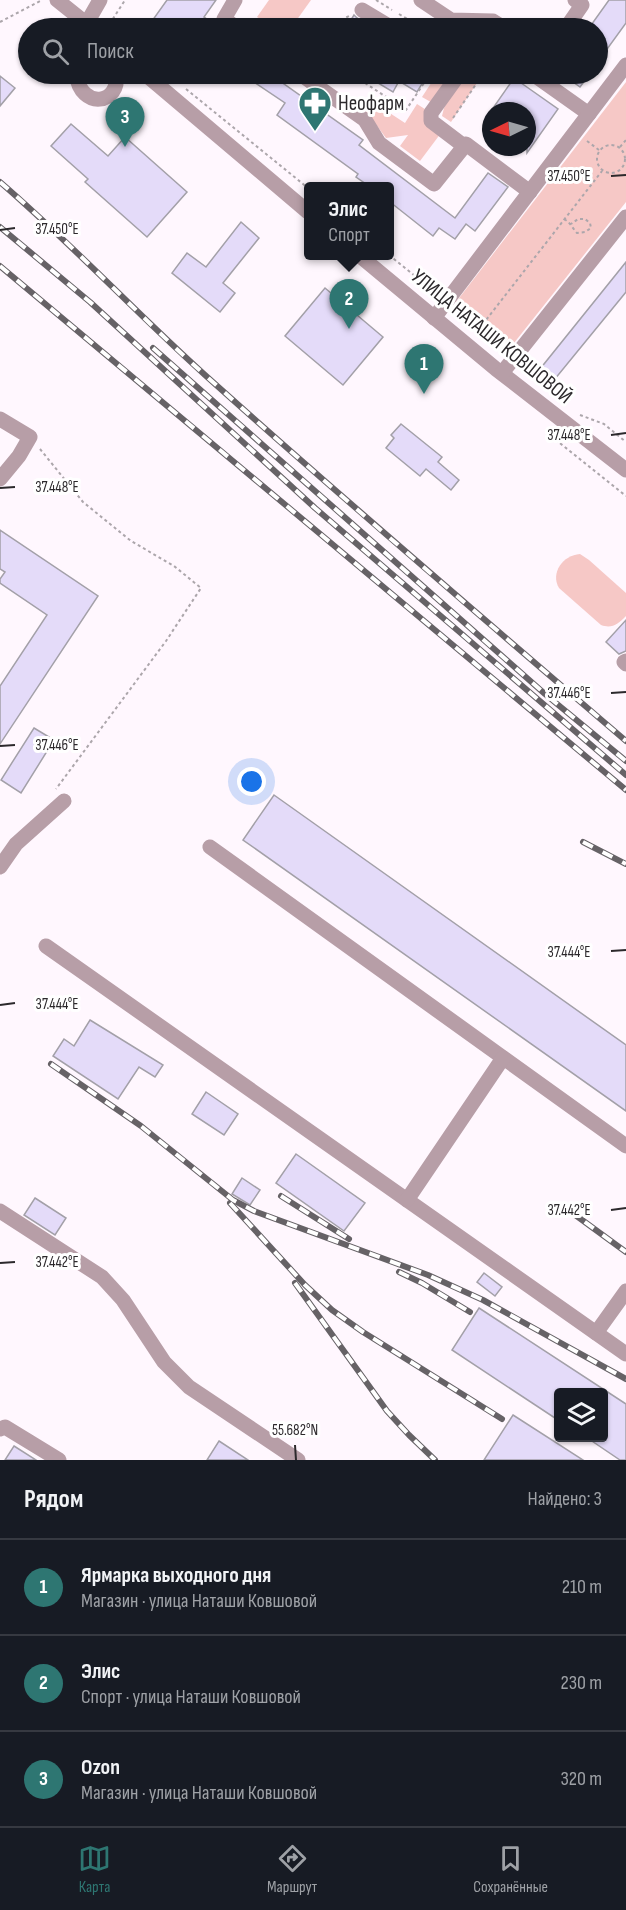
<!DOCTYPE html>
<html lang="ru">
<meta charset="utf-8">
<style>
:root{--surface:#171b24;--page:#242831;--text:#f1f3f6;--muted:#9ea1a6;--line:#363941;--accent:#2e7672}
body{margin:0;font-family:"Sofia Sans Condensed",sans-serif;background:var(--page);color:var(--text)}
.controls{position:absolute;right:18px;bottom:18px;display:grid;overflow:hidden;border-radius:6px;box-shadow:0 2px 4px #0004}
.controls button{width:54px;height:54px;display:grid;place-items:center;padding:0;border:0;border-bottom:2px solid var(--line);background:var(--surface);color:var(--text);font:30px sans-serif}
.compass{position:absolute;left:482px;top:102px;width:54px;height:54px;border-radius:50%;background:var(--surface);box-shadow:0 2px 4px #0004;rotate:265deg}
.you{position:absolute;left:252px;top:782px;width:21px;height:21px;margin:-15px;border:4px solid #fff;border-radius:50%;background:#1a73e8;box-shadow:0 0 0 9px #1a73e833}
.badge{display:grid;place-items:center;width:39px;height:39px;border-radius:50%;background:var(--accent);color:#fff;font-size:20px;font-weight:700}
.pin{position:absolute;translate:-50% -50px;filter:drop-shadow(0 2px 3px #0008)}
.pin::after{content:'';position:absolute;top:32px;width:21px;height:18px;background:inherit;clip-path:polygon(0 0,100% 0,50% 100%)}
.popup{position:absolute;left:304px;top:182px;width:90px;height:78px;box-sizing:border-box;display:grid;place-content:center;border-radius:6px;background:var(--surface);filter:drop-shadow(0 2px 4px #0005);font-size:20px;white-space:nowrap;color:var(--muted)}
.popup b{font-size:22px;color:var(--text)}
.popup::after{content:'';position:absolute;left:50%;top:100%;margin-left:-12px;border:12px solid transparent;border-top-color:var(--surface)}
.list{margin:0;padding:0;list-style:none}
h2{display:flex;justify-content:space-between;align-items:center;height:78px;margin:0;padding:0 24px;font-size:26px}
h2 small{font-size:20px;font-weight:400;color:var(--muted)}
.list li{display:grid;grid-template-columns:39px 1fr auto;gap:18px;align-items:center;box-sizing:border-box;height:96px;padding:0 24px;border-top:2px solid var(--line)}
.list b{display:block;font-size:22px;white-space:nowrap}
.list p{margin:0;font-size:20px;white-space:nowrap;color:var(--muted)}
.list em{font-size:20px;font-style:normal;color:var(--muted)}
.icon{flex:none;width:33px;height:33px;fill:none;stroke:currentColor;stroke-width:2;stroke-linecap:round;stroke-linejoin:round}
.map{position:relative;flex:none;width:626px;height:1460px;overflow:hidden}
.search{position:absolute;background:var(--surface);box-shadow:0 2px 4px #0004;left:18px;right:18px;top:18px;height:66px;display:flex;align-items:center;gap:15px;box-sizing:border-box;padding:0 21px;border-radius:33px;color:var(--muted);font-size:22px}
.sheet{height:366px;background:var(--surface)}
nav{display:flex;justify-content:space-around;align-items:center;box-sizing:border-box;height:84px;border-top:2px solid var(--line);background:var(--surface);font-size:16px;color:var(--muted)}
nav a{display:grid;justify-items:center;gap:3px}
nav .on{color:var(--accent)}
.map>svg:first-child{display:block}
.green{fill:#f6c8c6}
.building{fill:#e4dbf9;stroke:#a3a0a8;stroke-width:1.5}
.lines{fill:none;stroke-linecap:round;stroke-linejoin:round}
.path{stroke:#aca6ab;stroke-width:2;stroke-dasharray:3 3;stroke-linecap:butt}
.minor{stroke:#b79ea7;stroke-width:15}
.rail-casing{stroke:#666266;stroke-width:6}
.rail{stroke:#fff;stroke-width:4;stroke-dasharray:11;stroke-linecap:butt}
.ticks{fill:none;stroke:#2c292c;stroke-width:2}
.labels{text-anchor:middle;stroke-width:6;stroke-linejoin:round;paint-order:stroke}
.poi-label{font-size:21px;fill:#2c292c;stroke:#fff;text-anchor:start}
.street-label{font-size:21px;fill:#2c292c;stroke:#fff}
.ticks-label{font-size:15px;text-anchor:middle;fill:#2c292c;stroke:#fff;stroke-width:6;stroke-linejoin:round;paint-order:stroke}
</style>
<div class="map">
<svg width="626" height="1460" viewBox="0 0 626 1460">
<rect width="100%" height="100%" fill="#fff7fe"/>
<!-- green -->
<g class="green">
<polygon points="269,0 311,0 291,28 274,28 257,17"/>
<polygon points="437,74 456,74 436,105 422,97"/>
<polygon points="463,74 483,74 451,122 442,116 444,108"/>
<polygon points="626,82 626,202 510,348 456,302"/>
<path d="M351,97C361,105 369,110 382,108L405,123L417,104L431,113L441,133L420,161L400,146L408,135L386,138L369,115L350,101Z"/>
<path d="M580,554L589,560L626,593V616C618,624 612,629 601,625L559,588C550,573 563,555 580,554Z"/>
</g>
<!-- building -->
<g class="building">
<polygon points="167,0 216,0 204,17 220,28 162,28 152,21"/>
<polygon points="609,0 626,0 626,23 597,63 597,28 589,28"/>
<polygon points="354,15 357,18 374,28 346,28"/>
<polygon points="242,74 286,74 280,81 363,140 359,145 455,218 488,173 508,187 475,231 466,224 455,239 439,228 433,236 390,202 390,186 369,186 356,177 358,174 277,115 285,103"/>
<polygon points="363,74 428,74 417,92 399,81 393,92"/>
<polygon points="562,74 590,74 580,87"/>
<polygon points="0,76 15,88 0,106"/>
<polygon points="514,78 558,109 527,153 527,111 491,111"/>
<polygon points="71,124 108,156 125,137 187,192 147,237 85,182 88,179 51,146"/>
<polygon points="241,222 259,238 223,283 235,293 220,312 172,273 187,253 206,267"/>
<polygon points="626,262 626,292 550,385 536,374"/>
<polygon points="325,288 383,337 343,385 285,336"/>
<polygon points="401,424 442,457 438,462 459,480 451,490 426,469 420,476 386,448 394,438 391,435"/>
<polygon points="0,530 98,596 0,744 0,686 47,615 0,583 0,579 5,572 0,569"/>
<polygon points="626,620 626,651 619,654 606,642"/>
<polygon points="34,728 54,740 21,793 1,780"/>
<polygon points="274,795 626,1045 626,1111 243,840"/>
<polygon points="90,1020 163,1065 155,1077 139,1067 118,1099 53,1056 64,1039 74,1046"/>
<polygon points="206,1092 238,1114 224,1135 192,1114"/>
<polygon points="296,1154 365,1203 344,1231 276,1183"/>
<polygon points="242,1178 260,1190 250,1205 232,1194"/>
<polygon points="35,1198 66,1218 55,1235 24,1215"/>
<polygon points="484,1273 502,1287 495,1296 477,1282"/>
<polygon points="479,1308 626,1404 626,1460 620,1460 586,1437 603,1437 603,1392 558,1392 558,1420 452,1350"/>
<polygon points="513,1415 583,1460 484,1460"/>
<polygon points="219,1441 248,1460 207,1460"/>
<polygon points="14,1446 36,1460 5,1460"/>
</g>
<g class="lines">
<!-- path -->
<g class="path">
<polyline points="376,0 392,10"/>
<polyline points="399,14 422,28"/>
<polyline points="0,22 42,0"/>
<polyline points="113,28 109,25 125,0"/>
<polyline points="333,28 334,24 349,16"/>
<polyline points="351,74 356,77"/>
<polyline points="508,74 522,83"/>
<polyline points="365,83 406,110 430,74"/>
<polyline points="186,89 308,188"/>
<polyline points="373,109 382,108 393,102"/>
<polyline points="453,118 483,74"/>
<polyline points="587,141 599,150"/>
<circle cx="611" cy="159" r="14"/>
<polyline points="620,147 626,140"/>
<path d="M564,219C571,223 572,228 577,233L585,232L591,228L590,223L585,219H578L571,224"/>
<polyline points="389,255 436,293"/>
<polyline points="457,310 502,349"/>
<polyline points="479,329 602,171"/>
<polyline points="580,415 604,424 626,442"/>
<polyline points="546,432 626,496"/>
<polyline points="40,449 83,502 131,541 174,566 201,588 166,641 56,789"/>
</g>
<!-- minor -->
<g class="minor">
<polyline points="57,0 92,28"/>
<polyline points="235,0 224,19 237,28"/>
<polyline points="421,0 451,20 493,21 504,28"/>
<polyline points="362,10 392,28"/>
<polyline points="84,28 100,0"/>
<polyline points="566,28 582,5 575,0"/>
<path d="M76,74C81,111 121,104 116,74"/>
<polyline points="145,74 308,212"/>
<polyline points="300,74 365,120 379,143 434,184 466,144 530,192"/>
<polyline points="456,74 457,77 431,113 431,121 464,146"/>
<polyline points="535,74 534,75 589,114"/>
<polyline points="360,256 496,369 626,470"/>
<polyline points="434,318 626,65"/>
<polyline points="502,373 626,217"/>
<polyline points="0,419 30,437 19,456 0,479"/>
<polyline points="626,661 624,662 626,664"/>
<polyline points="210,847 626,1146"/>
<polyline points="0,867 16,844 64,801"/>
<polyline points="46,946 626,1354"/>
<polyline points="407,1200 503,1058"/>
<polyline points="0,1211 102,1277 123,1300 164,1362 189,1387 298,1460"/>
<polyline points="596,1333 626,1291"/>
<polyline points="0,1429 5,1427 59,1460"/>
</g>
<defs>
<g id="rail">
<path d="M0,182C71,243 135,312 205,375C343,499 485,620 626,741"/>
<polyline points="0,227 90,302 315,508 626,775"/>
<polyline points="0,266 626,790"/>
<polyline points="153,348 545,694 626,761"/>
<polyline points="583,842 626,864"/>
<polyline points="51,1064 141,1126 233,1200 254,1211 428,1275 483,1300 626,1379"/>
<polyline points="281,1196 349,1239"/>
<polyline points="230,1203 305,1285 332,1310 363,1332 502,1419"/>
<polyline points="567,1209 626,1252"/>
<polyline points="399,1272 422,1283 470,1312"/>
<polyline points="295,1283 387,1411 409,1435 435,1460"/>
</g>
</defs>
<!-- rail casing -->
<use href="#rail" class="rail-casing"/>
<!-- rail -->
<use href="#rail" class="rail"/>
</g>
<!-- ticks -->
<path class="ticks" d="M611,176L626,175M0,230L15,228M611,435L626,433M0,488L15,487M611,693L626,692M0,746L15,745M611,951L626,950M0,1005L15,1003M611,1210L626,1208M0,1263L15,1262M295,1445L296,1460"/>
<!-- icons -->
<defs>
<symbol id="pharmacy-pin" viewBox="-11 -11 22 30"><path d="M0 17L-7.5 6A9.5 9.5 0 1 1 7.5 6Z" fill="#2e7672" stroke="#fff"/><path d="M-2-6h4v4h4v4h-4v4h-4v-4h-4v-4h4Z" fill="#fff"/></symbol>
</defs>
<g fill-rule="evenodd">
<use href="#pharmacy-pin" x="296" y="84" width="38" height="52"/>
</g>
<g class="labels">
<!-- poi labels -->
<g class="poi-label">
<text x="338" y="110">Неофарм</text>
</g>
<!-- street labels -->
<g class="street-label">
<text transform="translate(492 336) rotate(39)" y="7">УЛИЦА НАТАШИ КОВШОВОЙ</text>
</g>
</g>
<g class="ticks-label">
<text x="569" y="181">37.450°E</text>
<text x="57" y="234">37.450°E</text>
<text x="569" y="440">37.448°E</text>
<text x="57" y="492">37.448°E</text>
<text x="569" y="698">37.446°E</text>
<text x="57" y="750">37.446°E</text>
<text x="569" y="957">37.444°E</text>
<text x="57" y="1009">37.444°E</text>
<text x="569" y="1215">37.442°E</text>
<text x="57" y="1267">37.442°E</text>
<text x="295" y="1435">55.682°N</text>
</g>
</svg>
<div class="controls">
<button><svg class="icon" aria-label="layers" viewBox="0 0 24 24"><path d="M12 4l9 5-9 5-9-5zM3 14l9 5 9-5"/></svg></button>
</div>
<svg class="compass" viewBox="-18 -18 36 36"><path d="M0-13l5 13h-10z" fill="#e53935"/><path d="M0 13l5-13h-10z" fill="#9ea1a6"/></svg>
<div class="you"></div>
<div class="pin badge" style="left:424px;top:394px">1</div>
<div class="pin badge" style="left:349px;top:329px">2</div>
<div class="popup"><b>Элис</b>Спорт</div>
<div class="pin badge" style="left:125px;top:147px">3</div>
<div class="search"><svg class="icon" aria-label="search" viewBox="0 0 24 24"><circle cx="10" cy="10" r="6"/><path d="M15 15l6 6"/></svg>Поиск</div>
</div>
<section class="sheet">
<h2>Рядом<small>Найдено: 3</small></h2>
<ul class="list">
<li><span class="badge">1</span><div><b>Ярмарка выходного дня</b><p>Магазин · улица Наташи Ковшовой</p></div><em>210 m</em></li>
<li><span class="badge">2</span><div><b>Элис</b><p>Спорт · улица Наташи Ковшовой</p></div><em>230 m</em></li>
<li><span class="badge">3</span><div><b>Ozon</b><p>Магазин · улица Наташи Ковшовой</p></div><em>320 m</em></li>
</ul>
</section>
<nav>
<a class="on"><svg class="icon" aria-label="map" viewBox="0 0 24 24"><path d="M3 6l6-2 6 2 6-2v14l-6 2-6-2-6 2zM9 4v14M15 6v14"/></svg>Карта</a>
<a><svg class="icon" aria-label="directions" viewBox="0 0 24 24"><path d="M12 3l9 9-9 9-9-9zM9 14v-3h6M13 9l2 2-2 2"/></svg>Маршрут</a>
<a><svg class="icon" aria-label="saved" viewBox="0 0 24 24"><path d="M7 4h10v16l-5-4-5 4z"/></svg>Сохранённые</a>
</nav>
